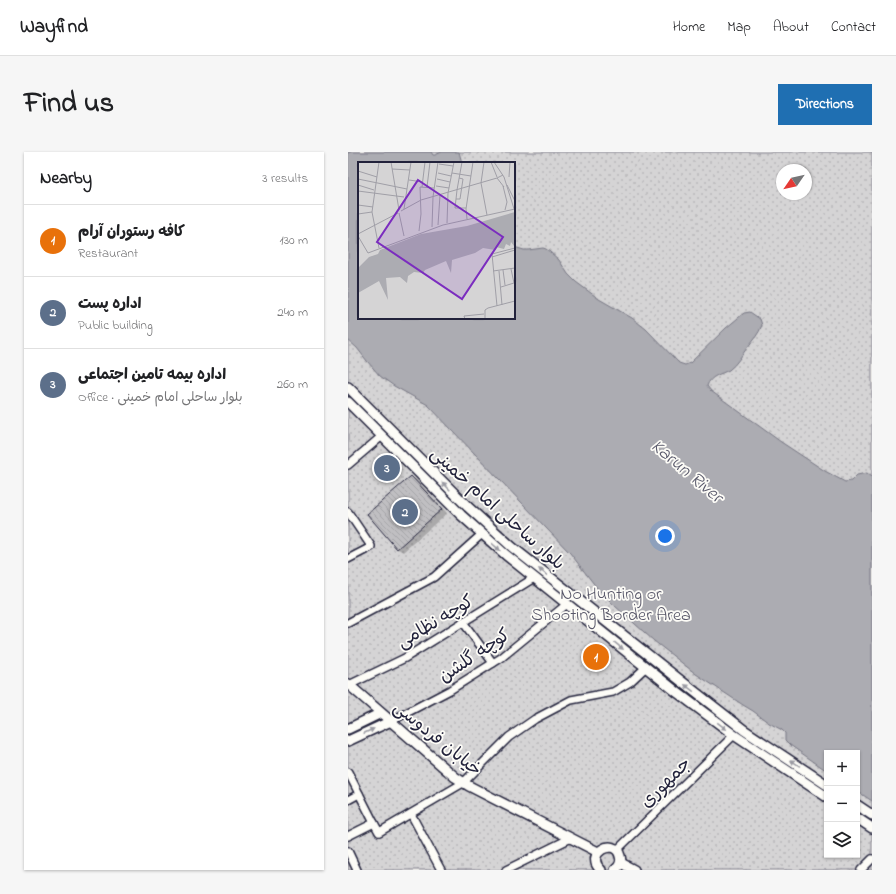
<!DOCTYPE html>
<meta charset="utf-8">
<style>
:root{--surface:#fff;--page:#f6f6f6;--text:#202124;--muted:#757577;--line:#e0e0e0;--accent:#1f6fb2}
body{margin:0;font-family:"Indie Flower","Playpen Sans Arabic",sans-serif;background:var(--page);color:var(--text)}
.controls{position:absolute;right:12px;bottom:12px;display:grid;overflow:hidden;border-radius:0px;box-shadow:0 1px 3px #0004}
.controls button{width:36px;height:36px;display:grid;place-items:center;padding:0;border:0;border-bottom:1px solid var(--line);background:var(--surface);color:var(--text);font:20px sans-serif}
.compass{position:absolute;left:428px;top:12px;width:36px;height:36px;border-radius:50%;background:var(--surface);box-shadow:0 1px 3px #0004;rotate:236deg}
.you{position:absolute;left:317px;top:384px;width:14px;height:14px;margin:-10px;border:3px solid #fff;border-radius:50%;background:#1a73e8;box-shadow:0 0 0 6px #1a73e833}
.badge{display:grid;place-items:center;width:26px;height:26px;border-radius:50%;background:var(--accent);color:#fff;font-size:13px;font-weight:700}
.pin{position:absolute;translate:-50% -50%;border:2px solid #fff;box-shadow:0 1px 4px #0006}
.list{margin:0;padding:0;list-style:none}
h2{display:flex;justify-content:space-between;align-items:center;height:52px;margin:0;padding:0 16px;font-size:17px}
h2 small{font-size:13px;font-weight:400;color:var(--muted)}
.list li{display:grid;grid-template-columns:26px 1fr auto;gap:12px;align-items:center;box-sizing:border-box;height:72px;padding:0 16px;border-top:1px solid var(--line)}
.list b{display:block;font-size:15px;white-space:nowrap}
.list p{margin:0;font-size:13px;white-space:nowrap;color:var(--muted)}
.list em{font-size:13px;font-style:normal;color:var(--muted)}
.icon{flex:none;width:22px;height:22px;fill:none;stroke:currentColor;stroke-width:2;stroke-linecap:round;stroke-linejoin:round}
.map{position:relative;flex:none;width:524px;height:718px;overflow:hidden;border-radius:0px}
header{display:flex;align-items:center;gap:24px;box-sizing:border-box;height:56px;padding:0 20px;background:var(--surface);border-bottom:1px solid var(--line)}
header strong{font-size:19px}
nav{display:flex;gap:22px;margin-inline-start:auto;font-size:14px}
.intro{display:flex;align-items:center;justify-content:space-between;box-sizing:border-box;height:96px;padding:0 24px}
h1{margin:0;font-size:28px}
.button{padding:10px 18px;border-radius:0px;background:var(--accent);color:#fff;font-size:14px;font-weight:700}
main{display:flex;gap:24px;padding:0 24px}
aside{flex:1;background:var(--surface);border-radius:0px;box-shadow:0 1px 3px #0004}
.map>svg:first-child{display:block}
.park{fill:url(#park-dots);stroke:#7c7b88;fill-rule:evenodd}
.water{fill:#acacb2;stroke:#757582}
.shadow{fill:#0003}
.building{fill:url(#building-back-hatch);stroke:#22223b}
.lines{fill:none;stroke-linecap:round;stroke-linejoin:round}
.minor-casing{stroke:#22223b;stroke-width:10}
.secondary-casing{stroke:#22223b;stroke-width:12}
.minor{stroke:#fdfcf7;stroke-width:7}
.secondary{stroke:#fdfcf7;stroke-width:9}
.oneway{fill:#9a9aa2}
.labels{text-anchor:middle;stroke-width:3.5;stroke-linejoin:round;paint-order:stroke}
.street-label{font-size:18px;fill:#22223b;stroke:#fdfcf7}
.park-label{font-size:18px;fill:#585769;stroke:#fdfcf7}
.water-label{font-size:19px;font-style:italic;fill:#59596b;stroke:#fdfcf7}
.inset-road{fill:none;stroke:#a09fa7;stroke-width:1}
.view{fill:#7b2cbf;fill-opacity:0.15;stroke:#7b2cbf;stroke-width:2}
.inset-edge{fill:none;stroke:#22223b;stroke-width:2}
</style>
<header>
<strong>Wayfind</strong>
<nav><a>Home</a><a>Map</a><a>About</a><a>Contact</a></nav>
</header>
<div class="intro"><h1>Find us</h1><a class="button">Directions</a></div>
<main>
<aside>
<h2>Nearby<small>3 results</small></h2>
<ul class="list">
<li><span class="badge" style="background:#e8710a">1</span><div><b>کافه رستوران آرام</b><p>Restaurant</p></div><em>130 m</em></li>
<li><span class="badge" style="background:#5c6f8a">2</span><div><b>اداره پست</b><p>Public building</p></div><em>240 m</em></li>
<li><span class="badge" style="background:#5c6f8a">3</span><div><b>اداره بیمه تامین اجتماعی</b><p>Office · بلوار ساحلی امام خمینی</p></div><em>260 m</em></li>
</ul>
</aside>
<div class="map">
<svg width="524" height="718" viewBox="0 0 524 718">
<defs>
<pattern id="park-dots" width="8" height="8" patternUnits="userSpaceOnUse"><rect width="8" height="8" fill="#d5d4d5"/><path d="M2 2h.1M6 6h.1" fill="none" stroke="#b7b6b8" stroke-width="1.8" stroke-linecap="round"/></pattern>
<pattern id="building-back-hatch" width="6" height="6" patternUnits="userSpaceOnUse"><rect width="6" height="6" fill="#c0bfc2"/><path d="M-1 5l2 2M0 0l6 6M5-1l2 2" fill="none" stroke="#a5a4a8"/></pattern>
</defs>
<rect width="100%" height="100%" fill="#f4f3ef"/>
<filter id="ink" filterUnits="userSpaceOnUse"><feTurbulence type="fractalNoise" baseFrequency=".025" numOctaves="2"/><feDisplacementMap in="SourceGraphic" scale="8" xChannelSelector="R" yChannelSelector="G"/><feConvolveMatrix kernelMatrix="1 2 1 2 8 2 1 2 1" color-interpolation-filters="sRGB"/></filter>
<g filter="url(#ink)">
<!-- park -->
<path class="park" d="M0,0H524V718H0ZM11,11H166V166H11ZM434,18H458V42H434ZM479,601H509V703H479Z"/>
<!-- water -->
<path class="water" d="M0,0H83L85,3H87L94,0H111L114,11H11V166H166V95L176,98H180L195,96L198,97L202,100L211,108L220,122L228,130L251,147L284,166L298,177L331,211L337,213L342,211L378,176L396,161L402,160L412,167L414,173C411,182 405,188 399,196C393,204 389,212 381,218C373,222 362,224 359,234L363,239L433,290L477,319L497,330L503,329L509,323L519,321L524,325V649L509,639V601H479V619L442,593L437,588V581L434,578L421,571L405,559L395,553L348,522L306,489L267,454L249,436L222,401L80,253L46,234L32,224L19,209L9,196L0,188Z"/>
<!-- shadow -->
<polygon class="shadow" points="64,325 69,328 99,361 55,400 50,397 20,362"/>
<!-- building -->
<polygon class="building" points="63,324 94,357 49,397 19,362"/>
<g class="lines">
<defs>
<g id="minor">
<polyline points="0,313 34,284"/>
<polyline points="0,360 23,394 23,395 0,407"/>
<polyline points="115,470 145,511"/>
<polyline points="0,471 86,425 134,382"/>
<polyline points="1,533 57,506 186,426"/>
<polyline points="43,569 102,538 153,506 219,452"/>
<polyline points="0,620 26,671 31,680 33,679 115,631 161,585 187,567 223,548 265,540 282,530 298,515"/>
<polyline points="0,648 11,642"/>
<polyline points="63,662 93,718"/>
<polyline points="0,684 26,671"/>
<polyline points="269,698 386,583"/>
<polyline points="0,699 9,718"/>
<polyline points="158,718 223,686"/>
<polyline points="513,718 524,707"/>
</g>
<g id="secondary">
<polyline points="0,235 120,355 164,395 337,532 396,578 479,633"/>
<polyline points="0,250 113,363 158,403 330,541 386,583 479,645"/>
<polyline points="0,532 107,625 121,634 250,700"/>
<polyline points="0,577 33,561"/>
<polyline points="0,589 43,569"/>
<polyline points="509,653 524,663"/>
<polyline points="509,666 524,676"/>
<polyline points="273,711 286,718"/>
<path d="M253,718C235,702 267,684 272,704C274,710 272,714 267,718"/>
</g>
</defs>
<!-- minor casing -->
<use href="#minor" class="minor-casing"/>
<!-- secondary casing -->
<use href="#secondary" class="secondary-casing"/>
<!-- minor -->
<use href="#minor" class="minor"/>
<!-- secondary -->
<use href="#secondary" class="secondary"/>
</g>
<!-- one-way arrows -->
<defs><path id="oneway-solid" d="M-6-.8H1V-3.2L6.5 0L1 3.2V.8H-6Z"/></defs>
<g class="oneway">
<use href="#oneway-solid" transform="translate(98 334) rotate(-135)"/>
<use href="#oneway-solid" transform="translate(148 395) rotate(42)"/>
<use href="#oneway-solid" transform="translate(195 420) rotate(-141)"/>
<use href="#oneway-solid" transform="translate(271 494) rotate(39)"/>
<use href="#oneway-solid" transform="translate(341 536) rotate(-143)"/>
<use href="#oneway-solid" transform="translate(374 574) rotate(37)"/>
<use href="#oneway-solid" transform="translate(21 579) rotate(-25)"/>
<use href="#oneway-solid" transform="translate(447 611) rotate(-146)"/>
</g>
</g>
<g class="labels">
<!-- street labels -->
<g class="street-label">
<text transform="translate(150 356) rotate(42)" y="6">بلوار ساحلی امام خمینی</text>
<text transform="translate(87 469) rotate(-31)" y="6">کوچه نظامی</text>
<text transform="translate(126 503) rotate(-34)" y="6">کوچه گلشن</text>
<text transform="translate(90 586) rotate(39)" y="6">خیابان فردوسی</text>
<text transform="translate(317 630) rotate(-45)" y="6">جمهوری</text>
</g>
<!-- park labels -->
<g class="park-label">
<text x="263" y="447">No Hunting or<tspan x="263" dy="21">Shooting Border Area</tspan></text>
</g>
<!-- water labels -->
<g class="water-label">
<text transform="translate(340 318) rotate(40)" y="7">Karun River</text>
</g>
</g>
<!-- overview -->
<g transform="translate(10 10)">
<rect width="157" height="157" fill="#f4f3ef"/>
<path d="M0,0H157V157H0Z" fill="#d5d4d5"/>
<path d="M157,50L156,84L153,80L152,84L148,82L146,87L138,85L137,88L125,86L117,91L94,98L93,111L88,99L67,108L65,111L56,110L50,114L49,121L42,115L28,116L30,138L21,119L0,131V106L11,95L20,92L22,88L63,72L109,64Z" fill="#acacb2"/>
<path class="inset-road" d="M21,0L14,50L21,86M33,0L41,48M126,0L123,21L129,53M133,0L139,15M136,0L146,15L157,50M81,2L95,4M34,7L52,8M0,9L19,15M80,11L93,14M94,11L113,14M145,13L139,16L146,25M151,15L152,0M101,16L105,17L102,37H98L99,28L104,0M0,17L49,27M79,17L92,20M51,18L65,20M0,23L16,28M149,23L157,39M78,24L91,26M145,24L149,40L147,48M64,25L67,0M69,25L72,0M0,29L46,35M75,35L80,0M98,37L97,46H108M0,43L15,45M46,47L53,0M43,49L63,38L139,16M41,51L46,74M0,52L14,50M109,57L108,47L115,0M89,61L90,31L96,0M80,63L82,33M74,65L75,35M61,69L63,52L62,25L76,26M0,72L40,51M0,74L10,91M10,91L85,63L157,47M134,95L157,88M145,108L147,123M135,109L157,106M141,109L144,143M143,125L156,121L153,107M139,144L134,92L157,86M107,157L106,154L126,152M127,157V148L130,146L157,139"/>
<path class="view" d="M60,18L145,75L104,137L19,80Z"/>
<rect width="157" height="157" class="inset-edge"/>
</g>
</svg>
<div class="controls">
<button>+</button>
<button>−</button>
<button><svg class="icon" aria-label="layers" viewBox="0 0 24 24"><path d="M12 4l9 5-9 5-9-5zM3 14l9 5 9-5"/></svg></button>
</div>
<svg class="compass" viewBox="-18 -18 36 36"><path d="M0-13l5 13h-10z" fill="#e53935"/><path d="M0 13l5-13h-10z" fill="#757577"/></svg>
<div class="you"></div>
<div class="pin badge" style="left:248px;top:505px;background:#e8710a">1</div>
<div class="pin badge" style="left:57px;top:360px;background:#5c6f8a">2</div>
<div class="pin badge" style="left:39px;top:316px;background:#5c6f8a">3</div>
</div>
</main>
